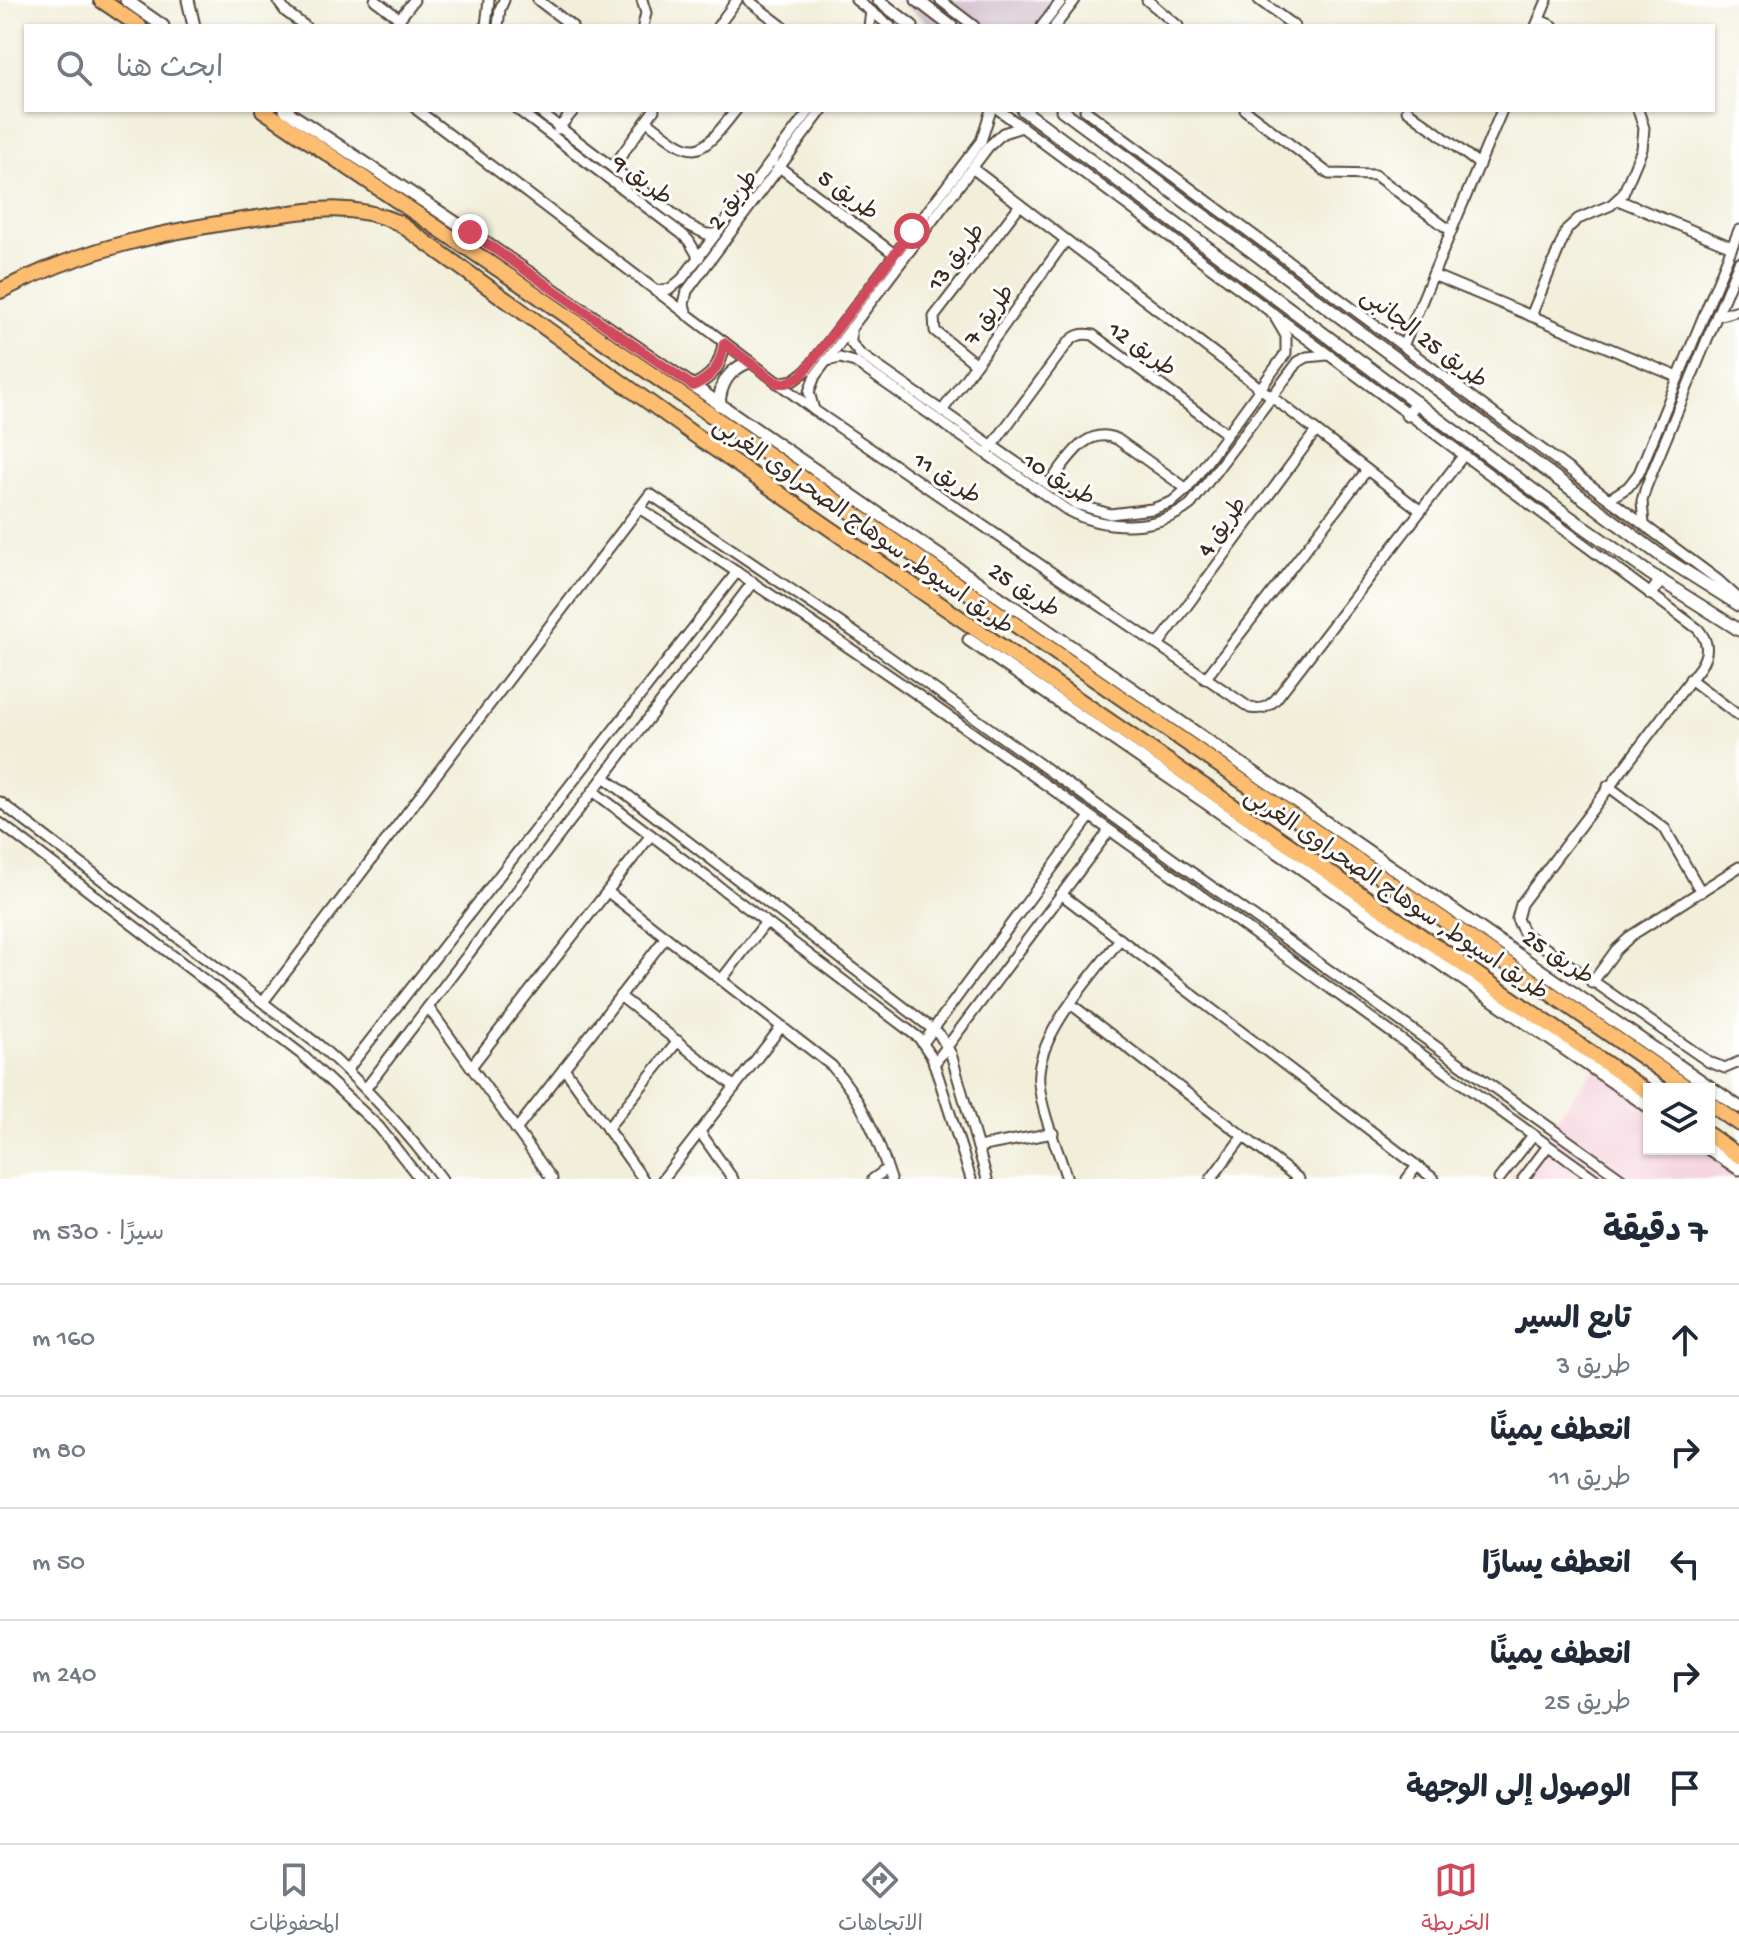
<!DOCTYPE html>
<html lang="ar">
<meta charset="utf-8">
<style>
:root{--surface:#fff;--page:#f2f2f3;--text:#1f2937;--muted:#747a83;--line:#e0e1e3;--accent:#d1495b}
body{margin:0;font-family:"Gochi Hand","Playpen Sans Arabic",sans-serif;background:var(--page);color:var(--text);direction:rtl}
.controls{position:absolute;right:24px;bottom:24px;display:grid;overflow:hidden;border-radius:0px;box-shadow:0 2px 6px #0004}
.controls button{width:72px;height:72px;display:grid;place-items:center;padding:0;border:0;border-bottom:2px solid var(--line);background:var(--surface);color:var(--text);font:40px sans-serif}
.stop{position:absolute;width:24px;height:24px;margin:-18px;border:6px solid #d1495b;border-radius:50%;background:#fff}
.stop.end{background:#d1495b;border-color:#fff;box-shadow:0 2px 8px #0008}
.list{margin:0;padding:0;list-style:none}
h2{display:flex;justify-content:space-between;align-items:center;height:104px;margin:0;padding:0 32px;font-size:34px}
h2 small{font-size:26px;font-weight:400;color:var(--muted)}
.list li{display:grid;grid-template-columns:52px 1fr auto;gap:24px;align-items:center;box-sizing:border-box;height:112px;padding:0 32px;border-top:2px solid var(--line)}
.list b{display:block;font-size:30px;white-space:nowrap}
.list p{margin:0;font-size:26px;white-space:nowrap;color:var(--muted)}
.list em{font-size:26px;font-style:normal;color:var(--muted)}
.icon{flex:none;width:44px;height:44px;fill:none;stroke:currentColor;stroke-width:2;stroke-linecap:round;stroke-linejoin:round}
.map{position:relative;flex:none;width:1739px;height:1179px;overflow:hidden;direction:ltr}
.search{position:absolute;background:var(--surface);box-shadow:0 2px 6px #0004;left:24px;right:24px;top:24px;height:88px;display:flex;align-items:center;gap:20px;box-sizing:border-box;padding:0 28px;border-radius:0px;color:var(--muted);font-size:30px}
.sheet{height:664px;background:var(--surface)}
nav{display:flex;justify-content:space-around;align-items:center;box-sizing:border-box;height:112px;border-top:2px solid var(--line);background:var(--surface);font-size:22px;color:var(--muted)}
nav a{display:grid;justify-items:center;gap:4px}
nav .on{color:var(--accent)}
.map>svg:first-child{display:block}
.built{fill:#f5cfda}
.industrial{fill:#d1bdcb}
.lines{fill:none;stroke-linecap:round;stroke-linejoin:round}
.minor-casing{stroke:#56473a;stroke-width:13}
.tertiary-casing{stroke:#56473a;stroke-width:15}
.primary-casing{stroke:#56473a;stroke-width:18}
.minor{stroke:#fff;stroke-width:9}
.tertiary{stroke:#fff;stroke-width:11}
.primary{stroke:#fcbd6f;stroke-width:14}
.route{stroke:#d1495b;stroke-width:10}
.labels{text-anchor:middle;stroke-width:6;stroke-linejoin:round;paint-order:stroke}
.street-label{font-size:24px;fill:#3b2a1e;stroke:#fff}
</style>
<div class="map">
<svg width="1739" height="1179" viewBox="0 0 1739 1179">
<rect width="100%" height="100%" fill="#fff"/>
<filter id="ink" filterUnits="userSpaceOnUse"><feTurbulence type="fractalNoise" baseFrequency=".0125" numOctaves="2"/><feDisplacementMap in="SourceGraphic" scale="16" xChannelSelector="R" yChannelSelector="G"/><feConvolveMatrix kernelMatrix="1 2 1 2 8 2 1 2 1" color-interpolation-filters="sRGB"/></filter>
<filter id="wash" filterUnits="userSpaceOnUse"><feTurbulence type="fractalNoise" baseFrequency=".006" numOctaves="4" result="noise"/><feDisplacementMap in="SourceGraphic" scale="32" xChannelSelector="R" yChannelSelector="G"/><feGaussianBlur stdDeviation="1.8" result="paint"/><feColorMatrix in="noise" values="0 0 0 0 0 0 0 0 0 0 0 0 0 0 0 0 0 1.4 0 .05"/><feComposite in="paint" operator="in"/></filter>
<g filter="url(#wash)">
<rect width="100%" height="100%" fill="#f1eed9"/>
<!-- built -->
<polygon class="built" points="1608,1051 1662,1089 1649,1089 1649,1149 1709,1149 1709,1122 1739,1143 1739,1179 1510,1179"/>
<!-- industrial -->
<polygon class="industrial" points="898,0 1069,0 1049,26 932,26"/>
</g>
<g filter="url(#ink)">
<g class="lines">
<defs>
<g id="minor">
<polyline points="277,0 286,12 305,26"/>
<polyline points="375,0 400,19"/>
<polyline points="538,0 572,26"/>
<polyline points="642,0 646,13 643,26"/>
<polyline points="748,0 782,26"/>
<polyline points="856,0 890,26"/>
<polyline points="940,0 974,26"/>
<polyline points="1147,0 1178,26"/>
<polyline points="1259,0 1294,26"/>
<polyline points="1539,20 1553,26"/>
<polyline points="394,26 414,0"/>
<polyline points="486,26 489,0"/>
<polyline points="498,26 500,9 504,0"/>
<polyline points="718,26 737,0"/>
<polyline points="869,26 871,11"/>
<polyline points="1042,26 1062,0"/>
<polyline points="1055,26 1075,0"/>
<polyline points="1536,26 1547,0"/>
<path d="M417,110L814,410L1250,708C1262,710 1268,707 1276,699L1463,456"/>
<polyline points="518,110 682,234 689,241 699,258"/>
<polyline points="537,110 688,225 706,234 716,234"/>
<path d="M999,110L1698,629C1709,642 1709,653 1700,667L1521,904L1517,919L1524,933L1709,1062L1725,1068L1739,1062"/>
<polyline points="1085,110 1718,580 1739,599"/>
<polyline points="1245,110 1329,174 1375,175 1451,231"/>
<polyline points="1407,110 1479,164"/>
<path d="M647,121C696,160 697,160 736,110"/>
<polyline points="558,129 574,110"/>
<polyline points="778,166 897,256"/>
<polyline points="613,167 654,110"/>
<polyline points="972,168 1421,511"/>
<polyline points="1618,200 1732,247"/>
<polyline points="1433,275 1678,377"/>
<polyline points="655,291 670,289 682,279 810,110"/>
<polyline points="687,315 684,304 687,291 822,110"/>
<polyline points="1531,316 1567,229 1578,219 1611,205 1623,194 1642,149 1644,128 1638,110"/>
<polyline points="1717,316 1739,310"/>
<polyline points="851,328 851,343 860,354 1076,504 1110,514 1152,509 1172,502 1187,489 1286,353 1286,336 1276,319"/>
<polyline points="1403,346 1502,110"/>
<path d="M826,361L840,358L855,362L1067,510C1104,530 1157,532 1191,504L1298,362L1307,357L1327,355"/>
<polyline points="976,364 935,331 934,317 1020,205"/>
<polyline points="777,383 794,380 807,370 981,141 991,110"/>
<polyline points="814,410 809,392 815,376 988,147 1003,133 1022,127"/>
<polyline points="942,411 1066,240"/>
<path d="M989,450L1067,344C1075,335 1081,333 1093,335L1227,434"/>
<path d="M1048,485C1066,463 1085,424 1117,439L1187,489"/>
<polyline points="1609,499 1628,487 1639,473 1739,230"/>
<path d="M639,508C966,719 1278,953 1595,1179"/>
<polyline points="1644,525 1642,501 1646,487 1739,262"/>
<polyline points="1158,645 1316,431"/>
<polyline points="1205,679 1367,470"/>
<polyline points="1690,679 1739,716"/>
<polyline points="604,777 939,1034 951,1054 987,1179"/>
<polyline points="1608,786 1665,829 1701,892"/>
<polyline points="593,791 919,1038 932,1057 971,1179"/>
<path d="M0,802L320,1046C366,1087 406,1130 442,1179"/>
<polyline points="0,823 301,1054 379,1127 420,1179"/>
<path d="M608,892L832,1066C862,1100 877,1136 891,1179"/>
<polyline points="1061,894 1434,1179"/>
<polyline points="722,979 766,922"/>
<polyline points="1592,983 1616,950 1632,935 1739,867"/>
<polyline points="620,996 735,1087"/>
<polyline points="263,1002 650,494 864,639 1622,1179"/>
<polyline points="1072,1005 1299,1179"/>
<polyline points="428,1007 552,1179"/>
<polyline points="923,1043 1090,817"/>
<polyline points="934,1064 1109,831"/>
<polyline points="471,1067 651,835"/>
<polyline points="564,1068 643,1179"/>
<polyline points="347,1070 737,572"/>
<polyline points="366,1088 753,582"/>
<polyline points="607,1129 678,1041"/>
<polyline points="516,1130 666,937"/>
<polyline points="700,1132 733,1179"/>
<polyline points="978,1147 1053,1133"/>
<polyline points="663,1179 782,1026"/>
<polyline points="873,1179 887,1169"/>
<path d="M1067,1179C1058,1149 1042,1115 1039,1083C1034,1037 1093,975 1120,939"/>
<polyline points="1211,1179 1243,1136"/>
<polyline points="1407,1179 1417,1166"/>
<polyline points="1499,1179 1533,1135"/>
<polyline points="1523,1179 1548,1146"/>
</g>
<g id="tertiary">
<polyline points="126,0 163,26"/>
<polyline points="188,0 194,26"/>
<polyline points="878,0 912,26"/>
<polyline points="917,0 951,26"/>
<polyline points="285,110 470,232 1739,1107"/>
<polyline points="1023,110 1567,515 1649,573 1739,630"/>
<polyline points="1062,110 1661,556 1739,605"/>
<path d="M693,386C713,377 721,365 724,343"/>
<path d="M719,405C720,383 729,370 749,362"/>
<polyline points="1407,415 1416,402"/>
<polyline points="1651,594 1661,580"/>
<polyline points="969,640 1649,1107"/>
<polyline points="1709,1149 1739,1169"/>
</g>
<g id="primary">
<polyline points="101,0 139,26"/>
<polyline points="263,110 531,291 1689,1089"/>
<path d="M0,291C82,249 160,232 250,219C305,211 346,200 399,223L696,436L1649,1093"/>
<polyline points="1709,1103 1739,1124"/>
<polyline points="1709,1135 1739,1156"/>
</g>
</defs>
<!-- minor casing -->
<use href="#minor" class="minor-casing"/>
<!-- tertiary casing -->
<use href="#tertiary" class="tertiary-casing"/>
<!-- primary casing -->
<use href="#primary" class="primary-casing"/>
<!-- minor -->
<use href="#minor" class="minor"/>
<!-- tertiary -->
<use href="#tertiary" class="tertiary"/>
<!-- primary -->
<use href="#primary" class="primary"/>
</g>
</g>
<g class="lines" filter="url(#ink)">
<!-- route -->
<path class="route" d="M470,232L693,386C713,377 721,365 724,343L777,383H786L801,376L912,231"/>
</g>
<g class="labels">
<!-- street labels -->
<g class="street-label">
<text transform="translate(643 179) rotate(37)" y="8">طريق 9</text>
<text transform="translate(849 194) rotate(37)" y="8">طريق 5</text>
<text transform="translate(732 199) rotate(-53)" y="8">طريق 2</text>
<text transform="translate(955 256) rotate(-52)" y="8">طريق 13</text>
<text transform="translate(988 314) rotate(-54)" y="8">طريق 7</text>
<text transform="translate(1425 337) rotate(37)" y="8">طريق 25 الجانبى</text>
<text transform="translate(1143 348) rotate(36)" y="8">طريق 12</text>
<text transform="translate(948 477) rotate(34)" y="8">طريق 11</text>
<text transform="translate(1060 478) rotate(32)" y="8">طريق 10</text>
<text transform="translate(864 525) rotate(35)" y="8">طريق اسيوط, سوهاج الصحراوى الغربى</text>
<text transform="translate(1221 526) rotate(-54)" y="8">طريق 4</text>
<text transform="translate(1025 589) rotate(34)" y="8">طريق 25</text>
<text transform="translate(1397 893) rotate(34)" y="8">طريق اسيوط, سوهاج الصحراوى الغربى</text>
<text transform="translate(1559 956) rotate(34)" y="8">طريق 25</text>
</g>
</g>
</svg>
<div class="controls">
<button><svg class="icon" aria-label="layers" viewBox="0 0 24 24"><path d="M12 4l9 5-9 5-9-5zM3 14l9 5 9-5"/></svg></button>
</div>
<div class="stop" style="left:912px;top:231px"></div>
<div class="stop end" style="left:470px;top:232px"></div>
<div class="search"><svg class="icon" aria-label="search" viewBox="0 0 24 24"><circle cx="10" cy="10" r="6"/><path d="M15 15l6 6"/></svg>ابحث هنا</div>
</div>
<section class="sheet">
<h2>7 دقيقة<small>سيرًا · 530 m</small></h2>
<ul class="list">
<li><svg class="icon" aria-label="ahead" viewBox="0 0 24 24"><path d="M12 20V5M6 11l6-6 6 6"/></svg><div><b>تابع السير</b><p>طريق 3</p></div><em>160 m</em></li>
<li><svg class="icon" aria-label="right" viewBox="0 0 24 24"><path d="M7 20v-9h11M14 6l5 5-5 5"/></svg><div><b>انعطف يمينًا</b><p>طريق 11</p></div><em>80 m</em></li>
<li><svg class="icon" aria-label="left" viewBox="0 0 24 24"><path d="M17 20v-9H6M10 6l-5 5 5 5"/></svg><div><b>انعطف يسارًا</b></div><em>50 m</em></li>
<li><svg class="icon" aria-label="right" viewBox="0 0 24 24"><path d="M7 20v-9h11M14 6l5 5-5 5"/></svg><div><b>انعطف يمينًا</b><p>طريق 25</p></div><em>240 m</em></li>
<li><svg class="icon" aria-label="arrive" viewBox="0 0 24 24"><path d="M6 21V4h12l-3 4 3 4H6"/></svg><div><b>الوصول إلى الوجهة</b></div></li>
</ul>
</section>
<nav>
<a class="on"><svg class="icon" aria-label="map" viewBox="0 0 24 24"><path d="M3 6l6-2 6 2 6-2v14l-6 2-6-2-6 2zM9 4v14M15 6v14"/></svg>الخريطة</a>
<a><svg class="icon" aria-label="directions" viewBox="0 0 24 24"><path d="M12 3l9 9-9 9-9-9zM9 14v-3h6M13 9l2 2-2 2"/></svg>الاتجاهات</a>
<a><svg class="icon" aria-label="saved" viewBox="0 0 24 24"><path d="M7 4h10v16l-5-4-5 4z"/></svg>المحفوظات</a>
</nav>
